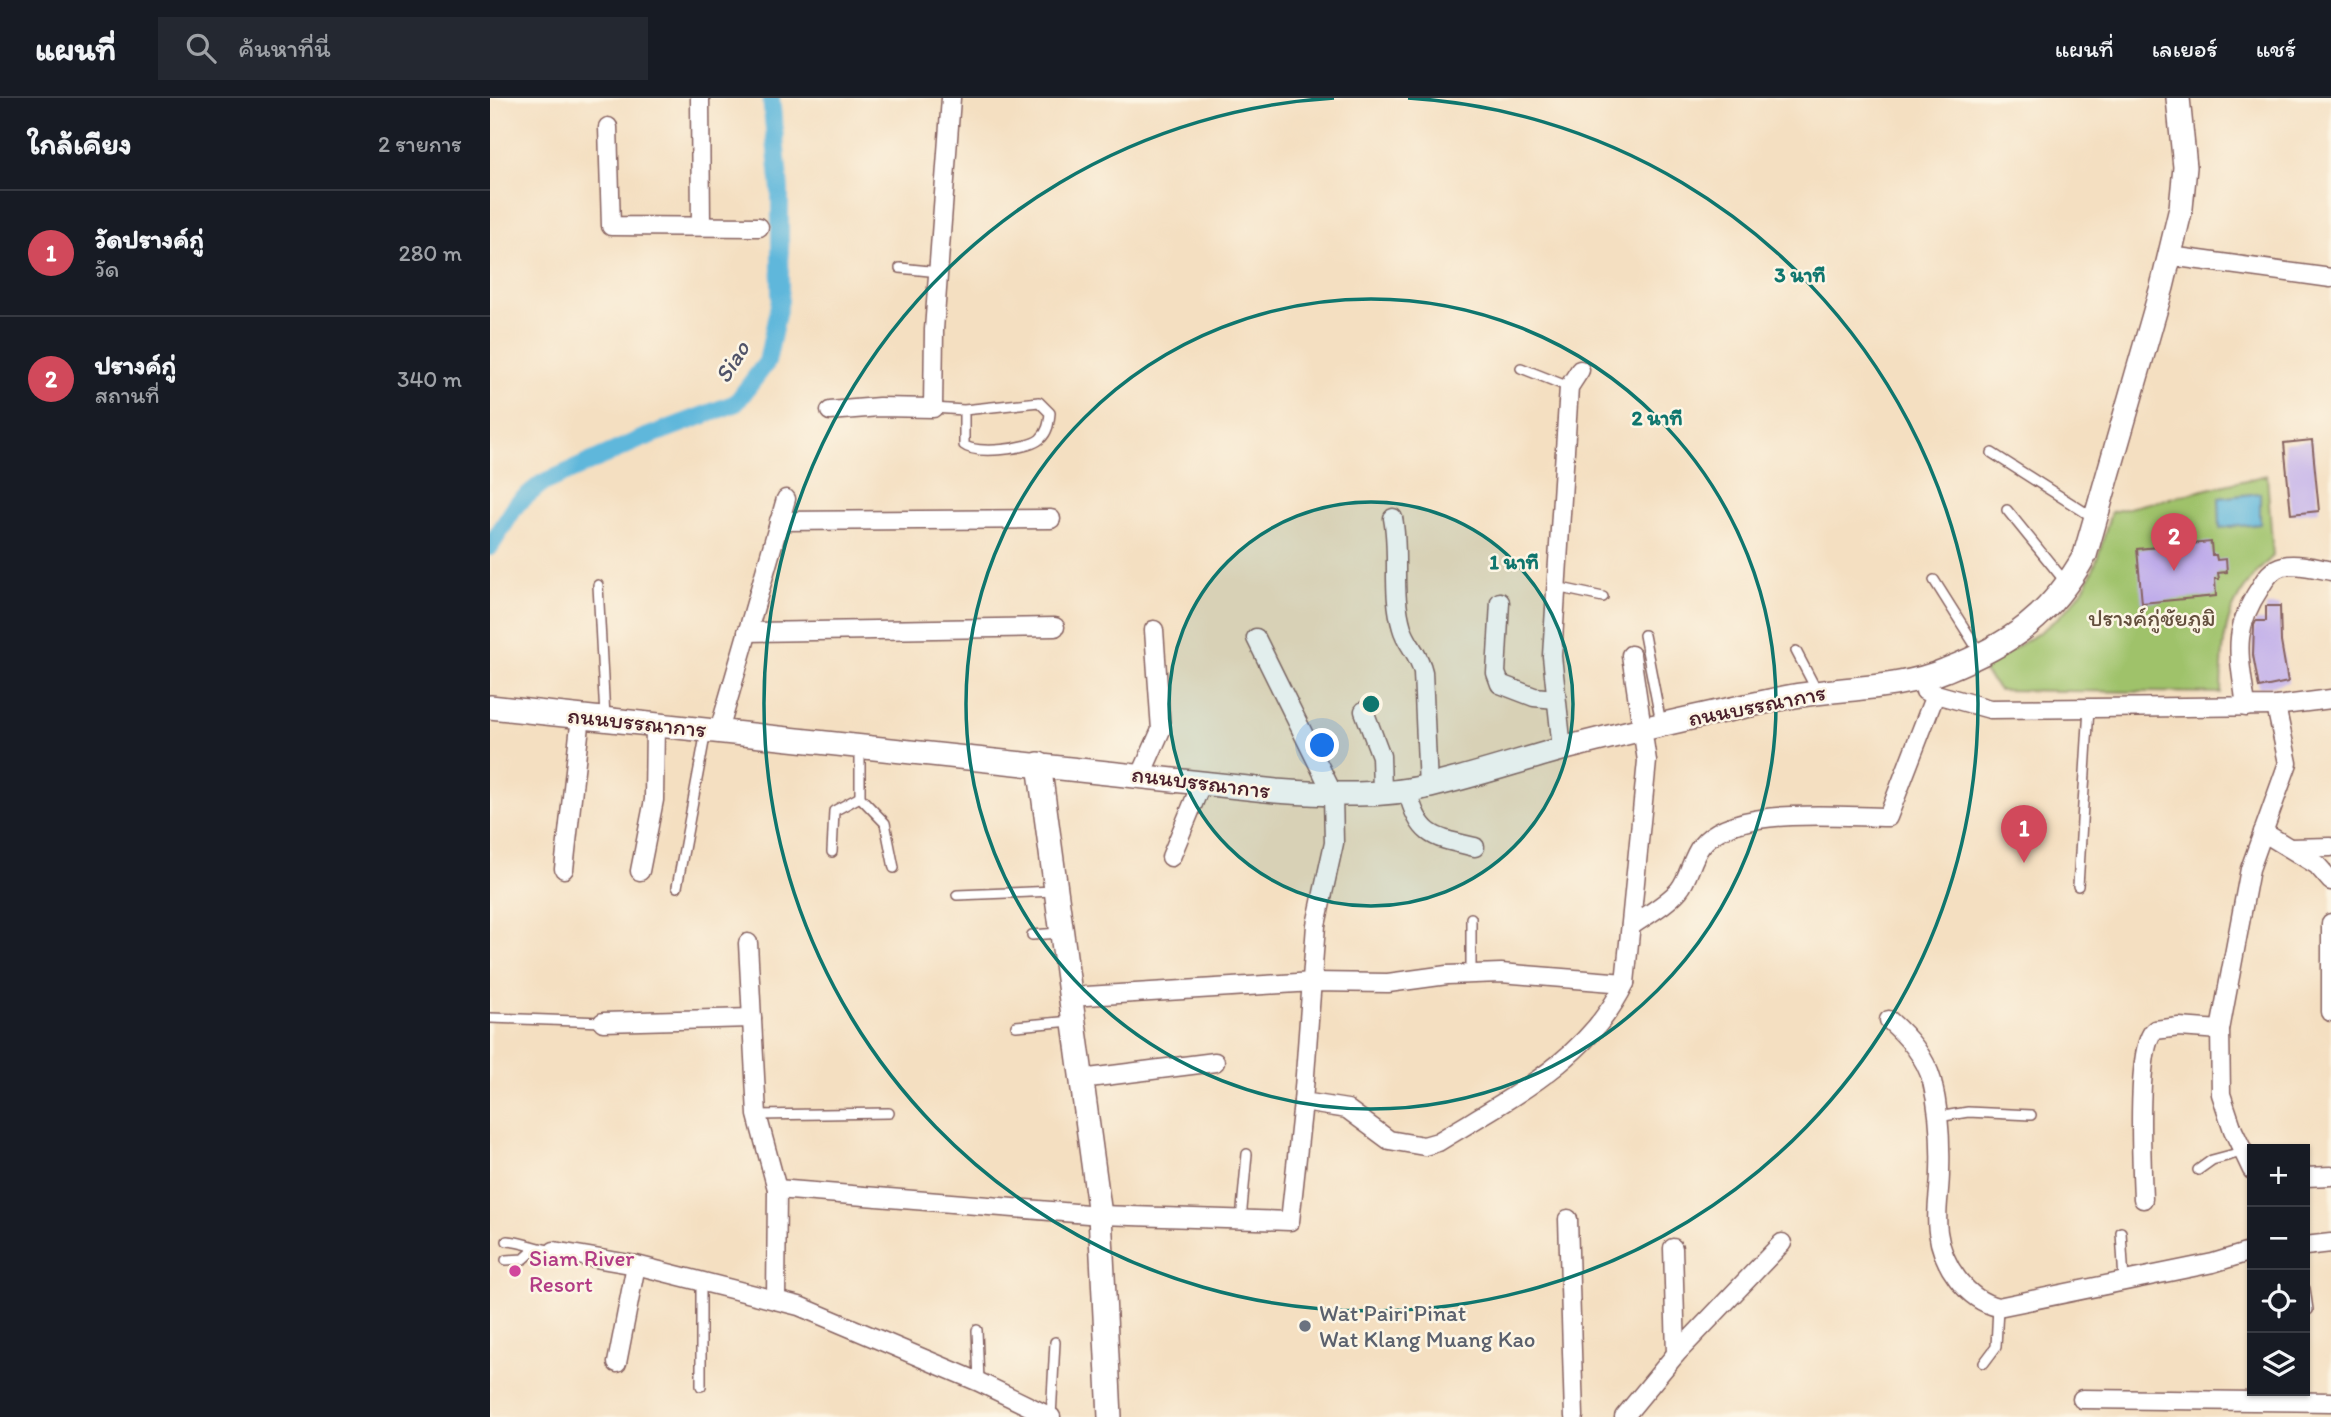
<!DOCTYPE html>
<html lang="th">
<meta charset="utf-8">
<style>
:root{--surface:#171b24;--page:#242831;--text:#f1f3f6;--muted:#9ea1a6;--line:#363941;--accent:#d1495b}
body{margin:0;font-family:Itim,"Playpen Sans Thai",sans-serif;background:var(--page);color:var(--text)}
.controls{position:absolute;right:21px;bottom:21px;display:grid;overflow:hidden;border-radius:0px;box-shadow:0 2px 5px #0004}
.controls button{width:63px;height:63px;display:grid;place-items:center;padding:0;border:0;border-bottom:2px solid var(--line);background:var(--surface);color:var(--text);font:35px sans-serif}
.you{position:absolute;left:833px;top:648px;width:24px;height:24px;margin:-18px;border:5px solid #fff;border-radius:50%;background:#1a73e8;box-shadow:0 0 0 10px #1a73e833}
.badge{display:grid;place-items:center;width:46px;height:46px;border-radius:50%;background:var(--accent);color:#fff;font-size:23px;font-weight:700}
.pin{position:absolute;translate:-50% -58px;filter:drop-shadow(0 2px 4px #0008)}
.pin::after{content:'';position:absolute;top:37px;width:24px;height:21px;background:inherit;clip-path:polygon(0 0,100% 0,50% 100%)}
.list{margin:0;padding:0;list-style:none}
h2{display:flex;justify-content:space-between;align-items:center;height:91px;margin:0;padding:0 28px;font-size:30px}
h2 small{font-size:23px;font-weight:400;color:var(--muted)}
.list li{display:grid;grid-template-columns:46px 1fr auto;gap:21px;align-items:center;box-sizing:border-box;height:126px;padding:0 28px;border-top:2px solid var(--line)}
.list b{display:block;font-size:26px;white-space:nowrap}
.list p{margin:0;font-size:23px;white-space:nowrap;color:var(--muted)}
.list em{font-size:23px;font-style:normal;color:var(--muted)}
.icon{flex:none;width:38px;height:38px;fill:none;stroke:currentColor;stroke-width:2;stroke-linecap:round;stroke-linejoin:round}
.map{position:relative;flex:none;width:1841px;height:1319px;overflow:hidden}
header{display:flex;align-items:center;gap:42px;box-sizing:border-box;height:98px;padding:0 35px;background:var(--surface);border-bottom:2px solid var(--line)}
header strong{font-size:33px}
nav{display:flex;gap:38px;margin-inline-start:auto;font-size:24px}
.search{width:490px;height:63px;background:var(--page);display:flex;align-items:center;gap:18px;box-sizing:border-box;padding:0 24px;border-radius:0px;color:var(--muted);font-size:26px}
main{display:flex}
aside{flex:1;background:var(--surface)}
.map>svg:first-child{display:block}
.green{fill:#9fc26b;stroke:#74704b;stroke-width:2}
.water{fill:#5eb7db;stroke:#546b83;stroke-width:2}
.lines{fill:none;stroke-linecap:round;stroke-linejoin:round}
.canal{stroke:#5eb7db;stroke-width:18}
.building{fill:#c0adea}
.service-casing{stroke:#866260;stroke-width:12}
.minor-casing{stroke:#866260;stroke-width:21}
.tertiary-casing{stroke:#866260;stroke-width:26}
.service{stroke:#fff;stroke-width:9}
.minor{stroke:#fff;stroke-width:18}
.tertiary{stroke:#fff;stroke-width:23}
.ring{fill:none;stroke:#0f766e;stroke-width:3.5}
.hotel-dot{fill:#d1479c;stroke:#fcf5e5;stroke-width:2.5}
.worship-dot{fill:#6b7280;stroke:#fcf5e5;stroke-width:2.5}
.labels{text-anchor:middle;stroke-width:5;stroke-linejoin:round;paint-order:stroke}
.park-label{font-size:23px;fill:#64503e;stroke:#fcf5e5}
.street-label{font-size:23px;fill:#4a1f2b;stroke:#fcf5e5}
.hotel-label{font-size:23px;fill:#b23c85;stroke:#fcf5e5;text-anchor:start}
.worship-label{font-size:23px;fill:#5b616d;stroke:#fcf5e5;text-anchor:start}
.water-label{font-size:24px;font-style:italic;fill:#515469;stroke:#fcf5e5}
.centre{fill:#0f766e;stroke:#fcf5e5;stroke-width:3.5}
.ring-label{font-size:21px;text-anchor:middle;font-weight:bold;fill:#0f766e;stroke:#fcf5e5;stroke-width:5;stroke-linejoin:round;paint-order:stroke}
</style>
<header>
<strong>แผนที่</strong>
<div class="search"><svg class="icon" aria-label="search" viewBox="0 0 24 24"><circle cx="10" cy="10" r="6"/><path d="M15 15l6 6"/></svg>ค้นหาที่นี่</div>
<nav><a>แผนที่</a><a>เลเยอร์</a><a>แชร์</a></nav>
</header>
<main>
<aside>
<h2>ใกล้เคียง<small>2 รายการ</small></h2>
<ul class="list">
<li><span class="badge">1</span><div><b>วัดปรางค์กู่</b><p>วัด</p></div><em>280 m</em></li>
<li><span class="badge">2</span><div><b>ปรางค์กู่</b><p>สถานที่</p></div><em>340 m</em></li>
</ul>
</aside>
<div class="map">
<svg width="1841" height="1319" viewBox="0 0 1841 1319">
<rect width="100%" height="100%" fill="#fcf5e5"/>
<filter id="ink" filterUnits="userSpaceOnUse"><feTurbulence type="fractalNoise" baseFrequency=".0143" numOctaves="2"/><feDisplacementMap in="SourceGraphic" scale="14" xChannelSelector="R" yChannelSelector="G"/><feConvolveMatrix kernelMatrix="1 2 1 2 8 2 1 2 1" color-interpolation-filters="sRGB"/></filter>
<filter id="wash" filterUnits="userSpaceOnUse"><feTurbulence type="fractalNoise" baseFrequency=".00686" numOctaves="4" result="noise"/><feDisplacementMap in="SourceGraphic" scale="28" xChannelSelector="R" yChannelSelector="G"/><feGaussianBlur stdDeviation="1.57" result="paint"/><feColorMatrix in="noise" values="0 0 0 0 0 0 0 0 0 0 0 0 0 0 0 0 0 1.4 0 .05"/><feComposite in="paint" operator="in"/></filter>
<g filter="url(#wash)">
<rect width="100%" height="100%" fill="#f4dfc1"/>
<!-- green -->
<path class="green" d="M1777,377L1783,458C1734,505 1733,530 1731,595L1509,592L1490,569C1532,547 1581,521 1601,476C1610,456 1615,434 1621,414Z"/>
<!-- water -->
<polygon class="water" points="1770,395 1770,426 1730,430 1729,400"/>
<g class="lines">
<!-- canal -->
<polyline class="canal" points="0,449 27,406 51,386 151,341 246,305 277,264 290,202 290,92 281,0"/>
</g>
<g id="blocks">
<!-- building -->
<g class="building">
<polygon points="1822,342 1829,413 1801,416 1794,345"/>
<polygon points="1721,444 1722,457 1726,457 1727,462 1736,461 1737,474 1728,475 1729,481 1725,481 1726,498 1652,505 1647,451"/>
<polygon points="1776,508 1790,508 1791,544 1798,584 1769,590 1763,557 1764,527 1766,523 1776,523"/>
</g>
</g>
</g>
<g filter="url(#ink)">
<use href="#blocks" fill-opacity="0" stroke="#866260" stroke-width="2"/>
<g class="lines">
<defs>
<g id="service">
<polyline points="410,170 449,174"/>
<polyline points="1031,270 1079,289"/>
<path d="M443,310L474,312V347C486,357 538,351 550,341C558,334 559,325 560,315L549,304L474,312"/>
<polyline points="1502,355 1604,420"/>
<polyline points="1517,412 1577,486"/>
<polyline points="1444,482 1490,555"/>
<polyline points="108,487 115,619"/>
<polyline points="1066,489 1113,499"/>
<polyline points="1154,537 1171,625"/>
<polyline points="1306,553 1327,593"/>
<polyline points="370,649 370,699 395,725 404,770"/>
<polyline points="342,754 344,713 370,699"/>
<polyline points="1588,788 1599,610"/>
<polyline points="187,789 216,633"/>
<polyline points="467,797 564,793"/>
<polyline points="981,820 981,876"/>
<polyline points="542,837 569,835"/>
<polyline points="0,920 113,924"/>
<polyline points="526,928 582,923"/>
<polyline points="267,1017 399,1015"/>
<polyline points="1448,1019 1478,1014 1541,1017"/>
<polyline points="1708,1072 1722,1062 1752,1054"/>
<polyline points="751,1122 757,1056"/>
<polyline points="1631,1134 1634,1183"/>
<path d="M17,1143C34,1144 47,1151 64,1153"/>
<polyline points="16,1162 34,1161 45,1151"/>
<polyline points="211,1183 211,1288"/>
<polyline points="1815,1191 1818,1212"/>
<polyline points="487,1232 489,1284"/>
<polyline points="1494,1265 1506,1249 1508,1209"/>
<polyline points="561,1319 565,1244"/>
</g>
<g id="minor">
<polyline points="210,0 211,128"/>
<polyline points="118,29 121,128 269,129"/>
<polyline points="1680,158 1841,180"/>
<polyline points="340,313 389,309 443,310 444,232 461,0"/>
<path d="M903,420C910,456 901,494 912,530C916,546 929,555 933,574L938,689"/>
<polyline points="289,423 561,421"/>
<polyline points="1010,504 1006,575 1010,586 1044,599 1066,601"/>
<polyline points="257,534 565,529"/>
<path d="M766,540L843,696L844,745L826,827L813,1004L857,1011L899,1042L934,1048L948,1044C1019,1000 1097,963 1135,885L1157,663L1141,557"/>
<polyline points="1435,593 1500,611 1786,608 1841,601"/>
<path d="M1756,609C1750,558 1740,535 1770,490C1775,481 1782,470 1793,468C1807,465 1827,470 1841,473"/>
<polyline points="874,613 891,658 892,693"/>
<polyline points="229,633 296,401"/>
<polyline points="1072,651 1062,558 1079,289 1090,272"/>
<polyline points="651,677 671,632 664,532"/>
<path d="M917,692C930,738 940,739 985,749"/>
<polyline points="1773,734 1827,767 1841,783"/>
<polyline points="1800,750 1841,749"/>
<polyline points="681,759 712,684"/>
<polyline points="74,771 91,618"/>
<polyline points="150,773 164,702 165,626"/>
<polyline points="1841,825 1841,914"/>
<path d="M1141,828C1157,817 1177,806 1189,792C1199,780 1201,761 1211,748C1242,707 1348,719 1398,719L1445,597"/>
<polyline points="258,845 267,1017 287,1091 286,1202"/>
<polyline points="580,899 823,884 898,885 957,877 1011,875 1135,885"/>
<path d="M1399,922C1418,939 1435,958 1442,983C1449,1012 1451,1045 1450,1074C1450,1094 1445,1114 1448,1134C1452,1166 1476,1202 1508,1209L1723,1165L1762,1153"/>
<polyline points="113,924 262,920"/>
<polyline points="591,981 725,964"/>
<polyline points="1762,1072 1743,1032 1731,996 1730,932 1760,771 1798,665 1786,608"/>
<polyline points="1815,1079 1841,1078"/>
<polyline points="287,1091 610,1117 800,1123 813,1004"/>
<path d="M1653,1101C1652,1073 1645,945 1665,932L1689,929L1730,932"/>
<polyline points="1078,1121 1084,1319"/>
<polyline points="1815,1148 1841,1145"/>
<polyline points="1183,1150 1186,1256"/>
<polyline points="64,1153 146,1167 309,1208 489,1284 561,1319"/>
<polyline points="127,1265 146,1167"/>
<polyline points="1592,1301 1841,1304"/>
<polyline points="1134,1319 1186,1256 1292,1145"/>
</g>
<g id="tertiary">
<path d="M0,609L786,693C836,696 890,700 940,688C984,678 1028,663 1072,651C1144,632 1217,616 1289,601C1342,589 1407,593 1456,572C1521,546 1561,518 1595,457L1672,189L1691,110L1695,69L1688,0"/>
<polyline points="549,666 610,1117 620,1319"/>
</g>
</defs>
<!-- service casing -->
<use href="#service" class="service-casing"/>
<!-- minor casing -->
<use href="#minor" class="minor-casing"/>
<!-- tertiary casing -->
<use href="#tertiary" class="tertiary-casing"/>
<!-- service -->
<use href="#service" class="service"/>
<!-- minor -->
<use href="#minor" class="minor"/>
<!-- tertiary -->
<use href="#tertiary" class="tertiary"/>
</g>
</g>
<!-- distance rings -->
<circle cx="881" cy="606" r="202" fill="#0f766e" fill-opacity=".12"/>
<g class="ring">
<circle cx="881" cy="606" r="202"/>
<circle cx="881" cy="606" r="405"/>
<path d="M918 0A607 607 0 1 1 844 0"/>
</g>
<!-- markers -->
<circle class="hotel-dot" cx="25" cy="1173" r="7"/>
<circle class="worship-dot" cx="815" cy="1228" r="7"/>
<g class="labels">
<!-- park labels -->
<g class="park-label">
<text x="1662" y="528">ปรางค์กู่ชัยภูมิ</text>
</g>
<!-- street labels -->
<g class="street-label">
<text transform="translate(1267 607) rotate(-11)" y="8">ถนนบรรณาการ</text>
<text transform="translate(147 624) rotate(6)" y="8">ถนนบรรณาการ</text>
<text transform="translate(711 684) rotate(7)" y="8">ถนนบรรณาการ</text>
</g>
<!-- hotel labels -->
<g class="hotel-label">
<text x="39" y="1168">Siam River<tspan x="39" dy="26">Resort</tspan></text>
</g>
<!-- worship labels -->
<g class="worship-label">
<text x="829" y="1223">Wat Pairi Pinat<tspan x="829" dy="26">Wat Klang Muang Kao</tspan></text>
</g>
<!-- water labels -->
<g class="water-label">
<text transform="translate(242 264) rotate(-58)" y="8">Siao</text>
</g>
</g>
<circle cx="881" cy="606" r="10" class="centre"/>
<g class="ring-label">
<text x="1310" y="184">3 นาที</text>
<text x="1167" y="327">2 นาที</text>
<text x="1024" y="471">1 นาที</text>
</g>
</svg>
<div class="controls">
<button>+</button>
<button>−</button>
<button><svg class="icon" aria-label="locate" viewBox="0 0 24 24"><circle cx="12" cy="12" r="6"/><path d="M12 2v4M12 18v4M2 12h4M18 12h4"/></svg></button>
<button><svg class="icon" aria-label="layers" viewBox="0 0 24 24"><path d="M12 4l9 5-9 5-9-5zM3 14l9 5 9-5"/></svg></button>
</div>
<div class="you"></div>
<div class="pin badge" style="left:1534px;top:765px">1</div>
<div class="pin badge" style="left:1684px;top:473px">2</div>
</div>
</main>
